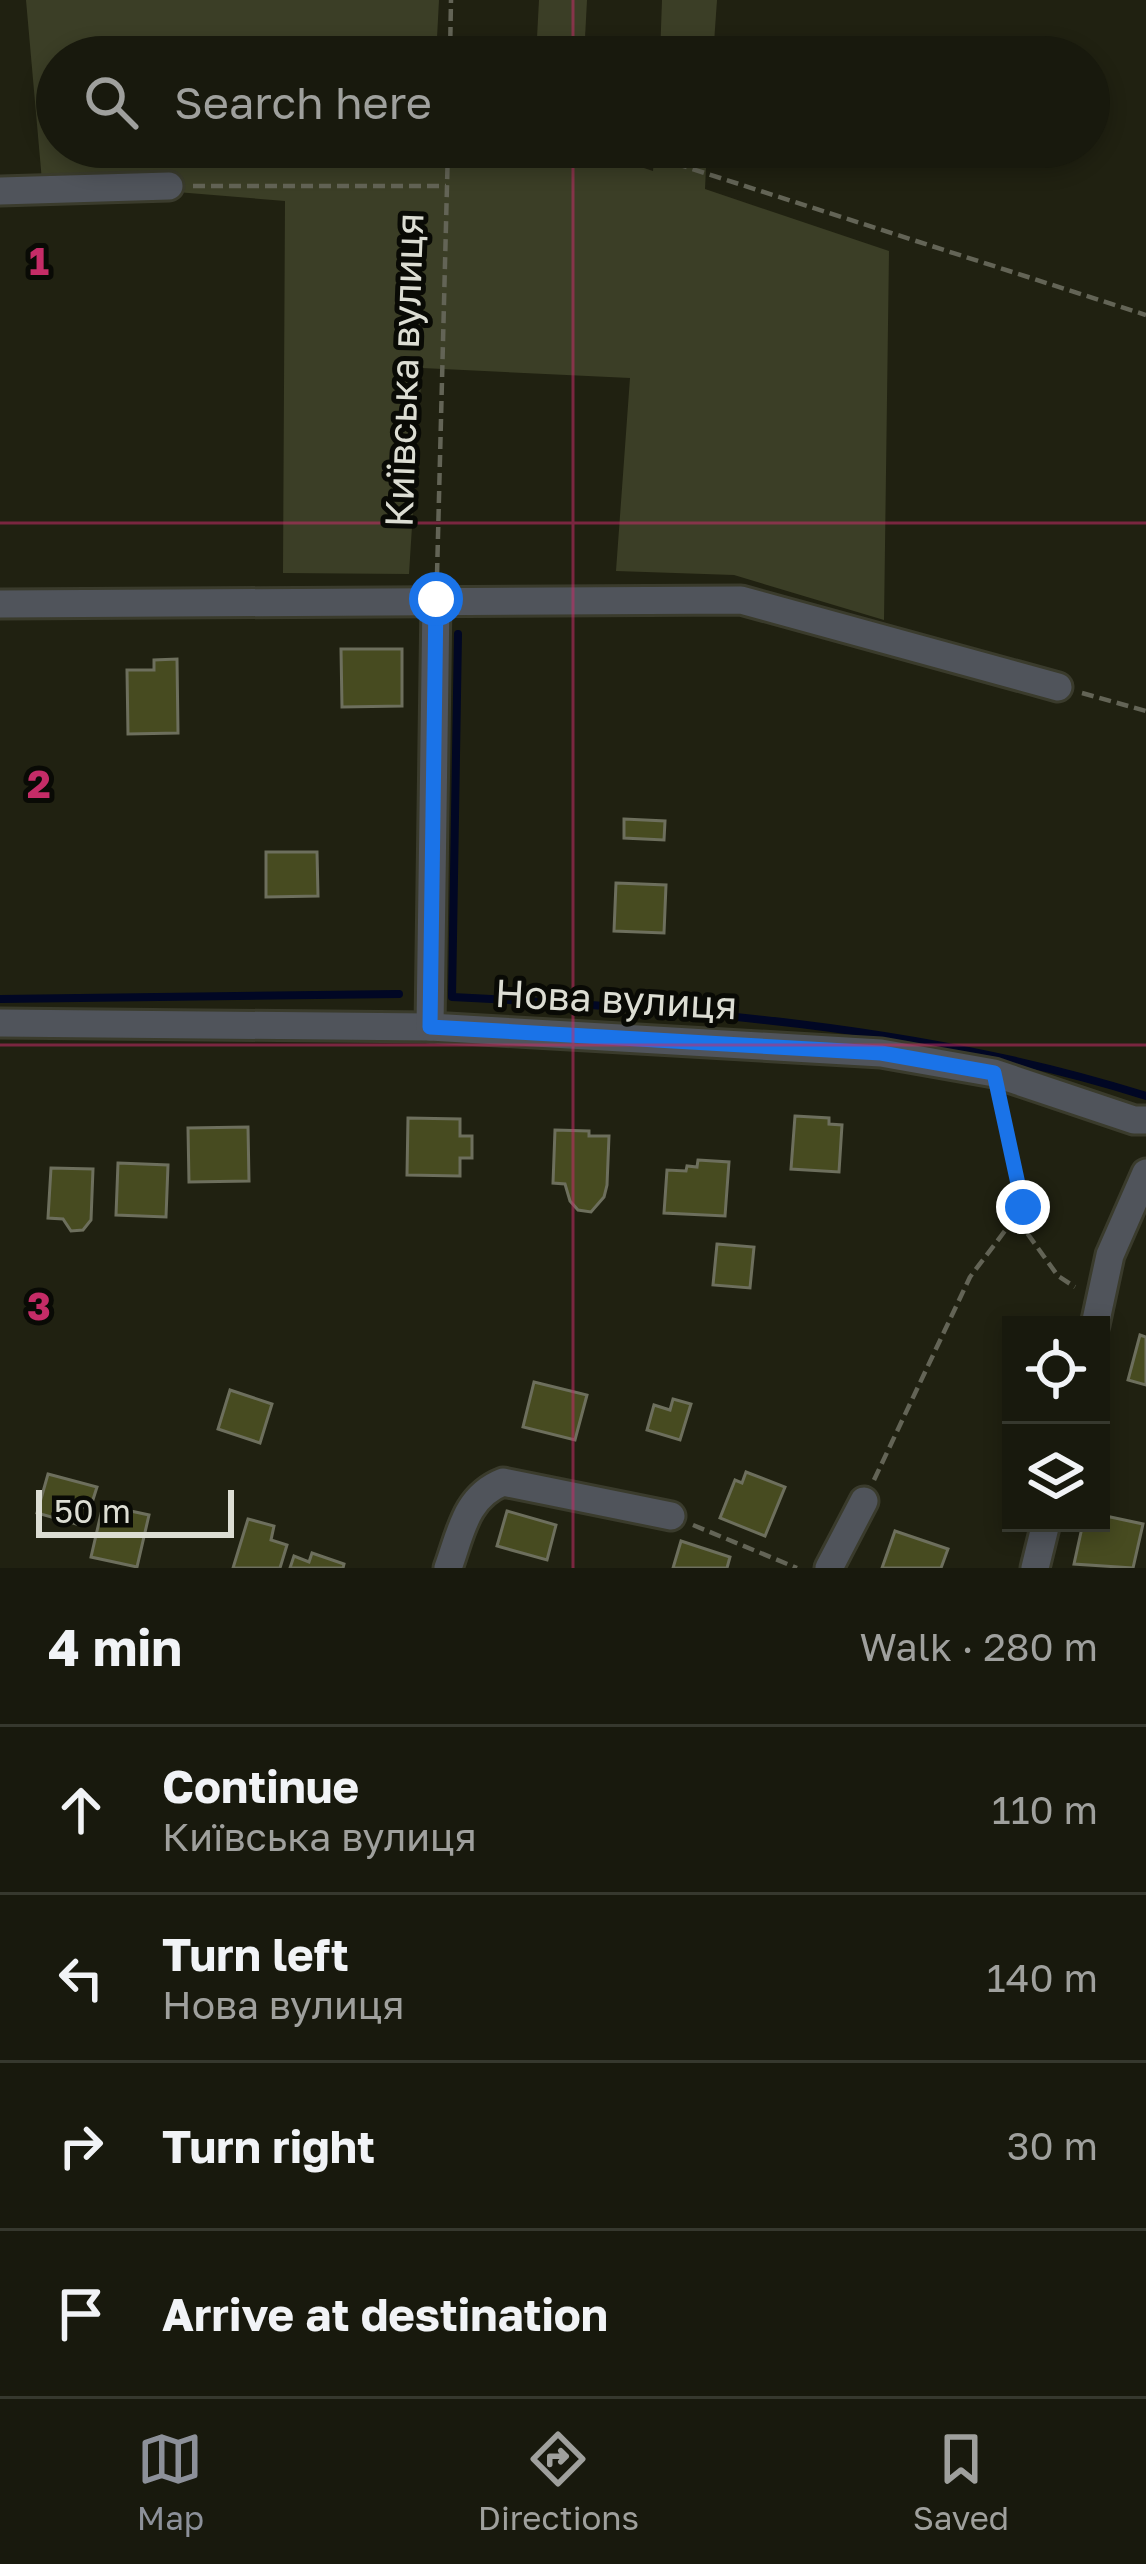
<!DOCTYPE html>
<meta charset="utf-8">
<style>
:root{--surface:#18190d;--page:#212216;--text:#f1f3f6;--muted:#9fa09d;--line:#36382e;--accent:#8c9099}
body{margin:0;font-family:"Golos Text",sans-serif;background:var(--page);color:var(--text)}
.controls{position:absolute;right:36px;bottom:36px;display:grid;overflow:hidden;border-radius:0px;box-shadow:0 6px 18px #0003}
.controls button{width:108px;height:108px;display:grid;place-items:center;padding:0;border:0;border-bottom:3px solid var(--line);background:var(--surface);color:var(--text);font:60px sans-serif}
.scale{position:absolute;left:36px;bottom:30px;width:198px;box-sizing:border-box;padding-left:12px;border:6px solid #dcddd3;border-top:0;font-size:33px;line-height:42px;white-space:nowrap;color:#dcddd3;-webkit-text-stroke:9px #090a05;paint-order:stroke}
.stop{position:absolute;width:36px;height:36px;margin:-27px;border:9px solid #1a73e8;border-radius:50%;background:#fff}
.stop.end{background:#1a73e8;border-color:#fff;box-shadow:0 3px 12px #0008}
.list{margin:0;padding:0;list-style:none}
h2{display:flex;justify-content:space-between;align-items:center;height:156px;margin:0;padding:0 48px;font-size:51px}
h2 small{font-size:39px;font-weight:400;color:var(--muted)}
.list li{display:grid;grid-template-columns:78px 1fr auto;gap:36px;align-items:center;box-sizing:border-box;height:168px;padding:0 48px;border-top:3px solid var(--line)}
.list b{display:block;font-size:45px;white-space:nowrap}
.list p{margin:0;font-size:39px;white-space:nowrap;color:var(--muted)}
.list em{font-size:39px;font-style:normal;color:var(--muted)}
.icon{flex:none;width:66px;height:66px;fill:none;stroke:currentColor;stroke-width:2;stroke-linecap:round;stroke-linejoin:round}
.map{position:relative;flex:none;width:1146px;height:1568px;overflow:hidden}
.search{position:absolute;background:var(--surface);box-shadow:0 6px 18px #0003;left:36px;right:36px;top:36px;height:132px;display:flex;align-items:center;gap:30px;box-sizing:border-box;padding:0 42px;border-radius:66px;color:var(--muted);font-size:45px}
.sheet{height:828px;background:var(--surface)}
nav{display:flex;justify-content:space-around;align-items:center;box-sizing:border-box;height:168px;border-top:3px solid var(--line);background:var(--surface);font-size:33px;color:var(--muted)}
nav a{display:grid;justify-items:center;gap:6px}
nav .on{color:var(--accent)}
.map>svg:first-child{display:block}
.green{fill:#3b3e26}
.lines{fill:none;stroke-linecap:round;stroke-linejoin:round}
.stream{stroke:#010724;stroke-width:8}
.building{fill:#474b20;stroke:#6d6f5d;stroke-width:3}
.minor-casing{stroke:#3a3b2c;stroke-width:33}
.path{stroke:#636456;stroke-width:4.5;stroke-dasharray:12 6;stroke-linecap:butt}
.minor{stroke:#50545b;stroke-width:27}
.route{stroke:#1a73e8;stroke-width:15}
.grid{fill:none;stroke:#c52c67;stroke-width:3;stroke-opacity:0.55}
.labels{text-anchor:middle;stroke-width:10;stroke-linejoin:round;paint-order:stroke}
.street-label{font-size:39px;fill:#dcddd3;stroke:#090a05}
.grid-label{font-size:39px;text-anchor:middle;font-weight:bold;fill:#c52c67;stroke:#090a05;stroke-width:10;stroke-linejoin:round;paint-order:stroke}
</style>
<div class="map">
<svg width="1146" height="1568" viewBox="0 0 1146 1568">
<rect width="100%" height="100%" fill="#202111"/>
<!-- green -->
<g class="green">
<polygon points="26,0 439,0 436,57 57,57 57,147 581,147 653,171 655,147 707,147 705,189 889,251 884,620 734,575 616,571 630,378 422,368 409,574 283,573 285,201 42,181"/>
<polygon points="539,0 587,0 584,57 536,57"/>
<polygon points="662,0 717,0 713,57 660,57"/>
</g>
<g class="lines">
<!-- stream -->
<g class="stream">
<path d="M458,634L452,997C685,1009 922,1025 1146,1096"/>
<polyline points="0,999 399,994"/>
</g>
</g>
<!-- building -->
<g class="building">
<polygon points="341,649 402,649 402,706 342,707"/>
<polygon points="177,659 178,733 128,734 127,670 154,670 154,660"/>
<polygon points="624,819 665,821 664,840 624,838"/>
<polygon points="266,852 317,852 318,896 266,897"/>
<polygon points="616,883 666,885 664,933 614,931"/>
<polygon points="795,1116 829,1118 829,1124 842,1125 839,1172 791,1169"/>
<polygon points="408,1118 460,1119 460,1136 472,1136 472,1158 460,1158 460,1176 407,1175"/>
<polygon points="248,1127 249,1181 189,1182 188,1128"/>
<polygon points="555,1130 589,1131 589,1136 609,1136 607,1185 604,1197 591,1212 578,1210 570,1201 565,1184 553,1183"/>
<polygon points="698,1160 729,1162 725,1216 664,1213 667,1170 686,1171 687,1166 697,1167"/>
<polygon points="118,1163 168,1165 166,1217 116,1215"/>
<polygon points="51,1168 93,1169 91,1220 83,1230 71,1231 63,1219 48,1218"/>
<polygon points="717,1244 754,1247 750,1288 713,1285"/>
<polygon points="1140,1335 1146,1337 1146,1385 1128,1380"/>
<polygon points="534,1382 587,1395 575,1440 523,1427"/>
<polygon points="230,1390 272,1404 260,1443 218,1429"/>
<polygon points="673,1399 691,1404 680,1440 647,1430 654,1405 670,1410"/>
<polygon points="746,1472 785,1487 765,1536 720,1518 735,1480 742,1483"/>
<polygon points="48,1474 97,1487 90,1509 81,1506 76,1524 37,1513"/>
<polygon points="103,1505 149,1515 137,1567 91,1557"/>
<polygon points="507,1511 556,1525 547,1560 497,1546"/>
<polygon points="1101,1515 1143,1524 1133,1568 1074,1564 1083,1523 1101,1523"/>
<polygon points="248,1519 274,1526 271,1540 287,1545 280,1568 233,1568"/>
<polygon points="895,1531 948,1549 941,1568 882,1568"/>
<polygon points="681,1541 730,1557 727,1568 673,1568"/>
<polygon points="312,1553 344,1564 343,1568 290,1568 294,1556 309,1562"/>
</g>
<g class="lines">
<defs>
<g id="minor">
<polyline points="0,191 169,186"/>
<polyline points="0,604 741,600 1058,687"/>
<polyline points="0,1023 430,1027 881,1053 994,1073 1134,1120 1146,1120"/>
<polyline points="430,1027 436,599"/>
<polyline points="1095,1325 1110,1255 1146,1173"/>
<path d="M448,1568C461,1533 465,1497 503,1482L671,1516"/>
<polyline points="829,1568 864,1501"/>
<polyline points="1035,1568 1046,1523"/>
</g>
</defs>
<!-- minor casing -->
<use href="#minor" class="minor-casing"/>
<!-- path -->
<g class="path">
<polyline points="450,57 451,0"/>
<polyline points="624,147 1146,315"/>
<polyline points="193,186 446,186"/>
<polyline points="437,575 448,147"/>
<polyline points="1082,693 1146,711"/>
<polyline points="1017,1219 1058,1276 1075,1287"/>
<polyline points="874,1480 970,1277 1023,1207 1000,1101"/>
<polyline points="693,1525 797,1568"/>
</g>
<!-- minor -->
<use href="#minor" class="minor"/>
</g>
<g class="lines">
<!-- route -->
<polyline class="route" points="436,599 430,1027 881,1053 994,1073 1023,1207"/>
</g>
<!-- grid -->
<path class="grid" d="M573,0V57M573,147V1568M0,523H1146M0,1045H1146"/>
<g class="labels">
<!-- street labels -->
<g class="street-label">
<text transform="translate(404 370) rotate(-88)" y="14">Київська вулиця</text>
<text transform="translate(616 999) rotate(3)" y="14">Нова вулиця</text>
</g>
</g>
<g class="grid-label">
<text x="39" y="275">1</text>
<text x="39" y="798">2</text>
<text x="39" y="1320">3</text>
</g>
</svg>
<div class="controls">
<button><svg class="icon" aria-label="locate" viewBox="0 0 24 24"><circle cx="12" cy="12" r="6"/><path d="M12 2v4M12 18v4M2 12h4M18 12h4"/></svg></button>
<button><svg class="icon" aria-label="layers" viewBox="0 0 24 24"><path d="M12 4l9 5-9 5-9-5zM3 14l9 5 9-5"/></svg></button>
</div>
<div class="scale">50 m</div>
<div class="stop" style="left:436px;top:599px"></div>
<div class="stop end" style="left:1023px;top:1207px"></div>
<div class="search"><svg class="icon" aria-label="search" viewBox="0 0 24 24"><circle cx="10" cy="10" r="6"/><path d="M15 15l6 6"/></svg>Search here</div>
</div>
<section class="sheet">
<h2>4 min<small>Walk · 280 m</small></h2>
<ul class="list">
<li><svg class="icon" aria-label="ahead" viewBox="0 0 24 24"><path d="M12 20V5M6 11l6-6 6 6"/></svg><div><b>Continue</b><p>Київська вулиця</p></div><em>110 m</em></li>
<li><svg class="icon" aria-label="left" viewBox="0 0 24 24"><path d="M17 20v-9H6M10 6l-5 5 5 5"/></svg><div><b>Turn left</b><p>Нова вулиця</p></div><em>140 m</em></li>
<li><svg class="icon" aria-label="right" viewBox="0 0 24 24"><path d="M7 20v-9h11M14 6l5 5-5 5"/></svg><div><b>Turn right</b></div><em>30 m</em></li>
<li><svg class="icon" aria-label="arrive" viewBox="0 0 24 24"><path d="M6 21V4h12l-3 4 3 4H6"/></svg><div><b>Arrive at destination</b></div></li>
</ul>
</section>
<nav>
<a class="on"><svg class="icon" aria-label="map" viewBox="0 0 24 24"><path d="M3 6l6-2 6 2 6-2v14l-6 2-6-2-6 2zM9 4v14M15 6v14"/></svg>Map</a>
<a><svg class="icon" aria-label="directions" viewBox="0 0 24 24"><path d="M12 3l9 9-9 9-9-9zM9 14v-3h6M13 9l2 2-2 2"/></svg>Directions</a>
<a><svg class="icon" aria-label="saved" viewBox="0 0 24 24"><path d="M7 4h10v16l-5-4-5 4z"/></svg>Saved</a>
</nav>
